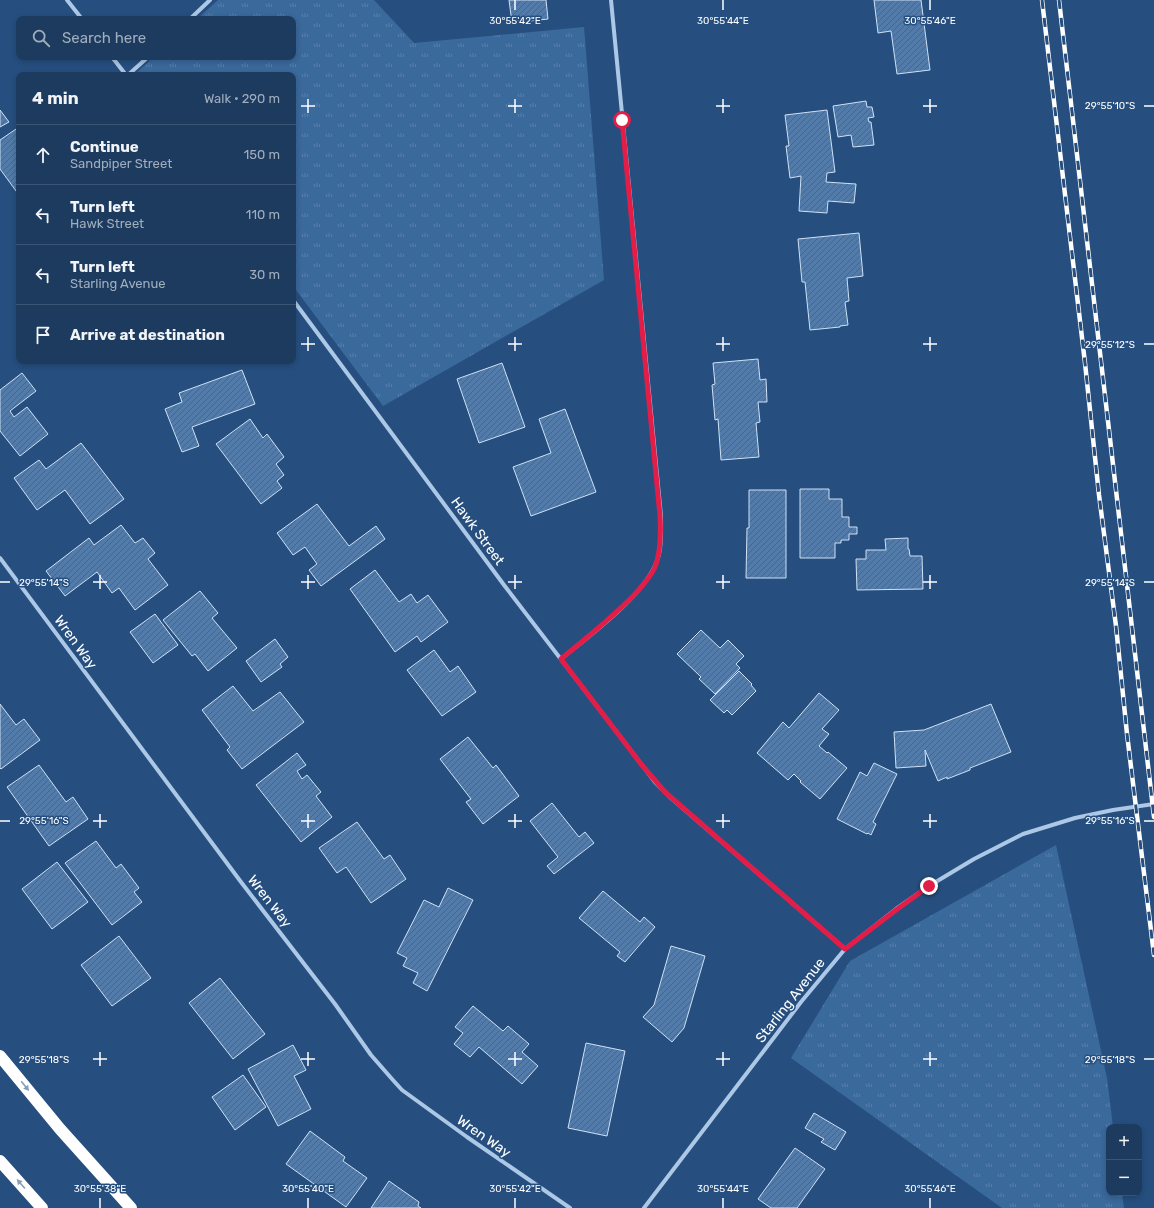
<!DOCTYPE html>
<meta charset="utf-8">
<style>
:root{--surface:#1c3b5f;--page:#294668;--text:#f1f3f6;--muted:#a0adbd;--line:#3a5574}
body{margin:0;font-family:Rubik,sans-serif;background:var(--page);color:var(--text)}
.controls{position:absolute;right:12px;bottom:12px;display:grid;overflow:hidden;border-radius:8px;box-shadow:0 2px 6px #0003}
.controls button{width:36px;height:36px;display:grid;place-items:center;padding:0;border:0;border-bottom:1px solid var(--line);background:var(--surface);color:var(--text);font:20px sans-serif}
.stop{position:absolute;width:12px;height:12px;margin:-9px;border:3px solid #e11d48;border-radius:50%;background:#fff}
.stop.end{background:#e11d48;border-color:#fff;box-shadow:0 1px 4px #0008}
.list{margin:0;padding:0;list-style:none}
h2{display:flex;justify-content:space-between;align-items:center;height:52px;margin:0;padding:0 16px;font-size:17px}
h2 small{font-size:13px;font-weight:400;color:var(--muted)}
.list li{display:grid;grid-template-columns:26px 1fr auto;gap:12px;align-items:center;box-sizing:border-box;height:60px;padding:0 16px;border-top:1px solid var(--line)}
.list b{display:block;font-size:15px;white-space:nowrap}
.list p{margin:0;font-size:13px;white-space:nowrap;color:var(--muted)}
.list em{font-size:13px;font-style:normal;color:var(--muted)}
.icon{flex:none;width:22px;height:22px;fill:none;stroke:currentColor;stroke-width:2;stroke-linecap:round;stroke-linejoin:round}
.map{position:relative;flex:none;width:1154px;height:1208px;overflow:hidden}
.search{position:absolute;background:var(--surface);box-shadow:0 2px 6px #0003;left:16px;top:16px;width:280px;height:44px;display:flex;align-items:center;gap:10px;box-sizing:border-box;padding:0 14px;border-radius:8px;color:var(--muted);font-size:15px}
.panel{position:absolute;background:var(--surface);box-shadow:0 2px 6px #0003;left:16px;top:72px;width:280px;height:292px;border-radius:8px}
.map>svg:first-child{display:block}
.grass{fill:url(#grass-tufts)}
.building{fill:url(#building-hatch);stroke:#cfe1f5}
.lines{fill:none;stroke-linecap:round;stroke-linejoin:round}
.street{stroke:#acc8e6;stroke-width:4}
.highway{stroke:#fff;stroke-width:12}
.rail-casing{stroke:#fff;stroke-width:4.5}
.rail{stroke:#264f7f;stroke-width:3;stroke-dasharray:9;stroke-linecap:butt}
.oneway{fill:#889eb9}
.route{stroke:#e11d48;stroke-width:5}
.ticks{fill:none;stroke:#fff;stroke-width:1.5}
.labels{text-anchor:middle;stroke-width:3;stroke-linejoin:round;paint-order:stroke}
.street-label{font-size:14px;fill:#fff;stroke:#264f7f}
.ticks-label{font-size:10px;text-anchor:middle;fill:#fff;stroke:#264f7f;stroke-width:3;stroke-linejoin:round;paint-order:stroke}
</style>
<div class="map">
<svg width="1154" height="1208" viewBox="0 0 1154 1208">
<defs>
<pattern id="grass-tufts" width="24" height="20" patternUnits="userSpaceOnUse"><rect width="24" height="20" fill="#3a699c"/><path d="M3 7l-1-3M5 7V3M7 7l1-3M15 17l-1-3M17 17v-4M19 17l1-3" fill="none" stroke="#5880ab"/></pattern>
<pattern id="building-hatch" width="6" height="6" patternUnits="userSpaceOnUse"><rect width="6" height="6" fill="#527ba9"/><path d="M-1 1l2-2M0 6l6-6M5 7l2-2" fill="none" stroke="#4f647a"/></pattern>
</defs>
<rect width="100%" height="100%" fill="#264f7f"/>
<!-- grass -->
<g class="grass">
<polygon points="218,0 374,0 414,43 584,27 604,280 383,406 293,286 293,75 134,75 154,57 293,57 293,19 197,19"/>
<polygon points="1056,845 1107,1078 1113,1127 1109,1127 1109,1193 1122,1193 1124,1208 1002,1208 791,1058 850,961"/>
</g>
<!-- building -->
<g class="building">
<polygon points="509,0 546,0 548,19 512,23"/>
<polygon points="874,0 921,0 930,70 897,74 891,31 878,33"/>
<polygon points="866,101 867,107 872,107 874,117 868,118 869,122 871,122 874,145 853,147 851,135 838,137 833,106"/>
<polygon points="0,110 9,122 0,127"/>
<polygon points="827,110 835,172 827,173 826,182 856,184 854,203 828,201 827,213 799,211 801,176 790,178 786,146 789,146 785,115"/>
<polygon points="19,127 19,195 0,169 0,140"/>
<polygon points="859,233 863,276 847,278 849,301 845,302 848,325 840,326 840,327 810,330 805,282 802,282 798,239"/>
<polygon points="758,359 760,380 766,379 767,402 758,402 760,422 756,423 759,457 721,460 718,419 715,420 712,385 715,384 713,363"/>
<polygon points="502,363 525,427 479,443 457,379"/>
<polygon points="242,370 255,404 192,427 199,446 182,452 165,409 182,402 179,393"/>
<polygon points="22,373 36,391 10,411 14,417 27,407 48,434 20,456 0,431 0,390"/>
<polygon points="565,409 596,492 531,516 513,467 551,453 539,419"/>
<polygon points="250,419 263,438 267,434 284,457 276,464 284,475 277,481 282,488 261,504 216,444"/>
<polygon points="81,443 124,499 90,524 65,490 37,510 14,478 39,460 46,469"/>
<polygon points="800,489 829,489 829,499 842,499 842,517 849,517 849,527 857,527 857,534 849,534 849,540 841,540 841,543 835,543 835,558 800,558"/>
<polygon points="749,490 786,490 786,578 746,578 747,528 749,528"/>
<polygon points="317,504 349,546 376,526 385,539 321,586 309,570 317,564 305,547 293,555 277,533"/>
<polygon points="121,525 135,543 143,538 155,553 148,559 168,585 135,610 119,588 112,593 97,572 65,596 46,571 89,538 94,545"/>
<polygon points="908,538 908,549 909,549 910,556 922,556 923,589 857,590 856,559 866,559 866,550 886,550 885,539"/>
<polygon points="375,570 399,602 411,594 417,603 428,595 448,622 421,642 417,636 395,652 350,589"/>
<polygon points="200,591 218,613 212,618 237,648 208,671 195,654 192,656 163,620"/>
<polygon points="155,614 178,645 153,663 130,632"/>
<polygon points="701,630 720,648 728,640 744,656 736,664 740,668 715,694 699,679 701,677 677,654"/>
<polygon points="275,639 288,657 280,664 282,667 261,682 246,661"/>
<polygon points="434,650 450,672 458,666 476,692 442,716 407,670"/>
<polygon points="739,671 752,684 751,685 756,691 732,715 727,710 724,713 710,700"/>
<polygon points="233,686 253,711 280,692 304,722 242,769 227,750 230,747 202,710"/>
<polygon points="819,693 839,710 822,729 829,734 819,746 827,753 828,752 847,768 820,799 800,782 801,781 794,774 788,780 757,753 783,722 789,728"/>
<polygon points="0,704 16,725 24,719 40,740 1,769 0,768"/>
<polygon points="991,704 1011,752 970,768 970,770 947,779 947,777 938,781 925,750 926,766 896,768 894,732 924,730"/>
<polygon points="468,737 493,768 496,765 519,796 483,824 466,802 471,799 440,759"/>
<polygon points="297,753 306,765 297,771 302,779 307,775 321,792 316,796 332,817 301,842 256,785"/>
<polygon points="874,763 897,774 873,822 876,824 871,835 868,833 867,834 837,819 860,772 867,776"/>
<polygon points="39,765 66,802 73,797 88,819 49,846 7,787"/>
<polygon points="552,803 579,837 585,832 594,843 554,874 547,866 558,857 530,821"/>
<polygon points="357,822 384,859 390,855 406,879 371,903 346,867 337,873 319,848"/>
<polygon points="96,841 116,868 121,864 139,888 134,892 142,902 112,925 65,863"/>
<polygon points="57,862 88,902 52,929 22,889"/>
<polygon points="448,888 473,900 427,991 413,983 418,973 403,966 407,958 397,953 424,900 439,907"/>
<polygon points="603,891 640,922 644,917 655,927 625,962 617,956 620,952 579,918"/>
<polygon points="119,936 151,978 112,1006 81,965"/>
<polygon points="671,946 705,956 684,1028 672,1042 643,1017 654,1005"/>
<polygon points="220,978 265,1034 233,1059 189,1003"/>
<polygon points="473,1006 503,1031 508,1026 529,1044 522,1052 538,1066 522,1084 479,1047 470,1057 454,1044 463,1033 455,1027"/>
<polygon points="586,1043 625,1051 607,1136 568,1128"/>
<polygon points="293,1045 306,1070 294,1076 311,1109 278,1126 248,1069"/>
<polygon points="243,1075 266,1107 235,1130 212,1097"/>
<polygon points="814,1113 846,1132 835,1150 821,1142 824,1139 805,1128"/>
<polygon points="310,1131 345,1157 343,1161 367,1178 346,1207 286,1164"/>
<polygon points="795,1148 825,1169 797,1208 771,1208 758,1199"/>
<polygon points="389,1181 419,1202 418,1206 421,1208 371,1208"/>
</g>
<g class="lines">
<!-- street -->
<g class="street">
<polyline points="67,0 82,19"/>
<polyline points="190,19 210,0"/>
<polyline points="112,57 126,75"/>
<polyline points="128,75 148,57"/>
<polyline points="293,300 504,585 655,782 671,798 845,949"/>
<polyline points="0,558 241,882 335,1004 371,1055 392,1079 402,1090 467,1137 570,1208"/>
<path d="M561,659C589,636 645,595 657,561C662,547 661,530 661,516L611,0"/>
<polyline points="644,1208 801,1002 845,949 896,909 929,886 974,859 1023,834 1075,818 1113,810 1154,804"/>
</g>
<!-- highway -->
<g class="highway">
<polyline points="0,1056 60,1129 131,1208"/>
<polyline points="0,1161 42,1208"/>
</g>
<defs>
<g id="rail">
<polyline points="1042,0 1085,363 1099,495 1116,626 1127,734 1154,955"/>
<polyline points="1059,0 1154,817"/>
</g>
</defs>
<!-- rail casing -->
<use href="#rail" class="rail-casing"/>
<!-- rail -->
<use href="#rail" class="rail"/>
</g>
<!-- one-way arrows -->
<defs><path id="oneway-solid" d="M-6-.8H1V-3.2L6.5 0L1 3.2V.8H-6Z"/></defs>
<g class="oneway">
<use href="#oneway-solid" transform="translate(25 1086) rotate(51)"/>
<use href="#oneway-solid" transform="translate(21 1184) rotate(-131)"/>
</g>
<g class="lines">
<!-- route -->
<path class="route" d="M622,120L660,516C661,533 661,551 655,567C650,578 642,586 635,594C612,618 586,638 561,659L641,764L665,792L845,949L896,910L929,886"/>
</g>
<!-- ticks -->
<path class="ticks" d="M515,0V10M723,0V10M930,0V10M308,99V113M515,99V113M723,99V113M930,99V113M301,106H315M508,106H522M716,106H730M923,106H937M1144,106H1154M308,337V351M515,337V351M723,337V351M930,337V351M301,344H315M508,344H522M716,344H730M923,344H937M1144,344H1154M100,575V589M308,575V589M515,575V589M723,575V589M930,575V589M0,582H10M93,582H107M301,582H315M508,582H522M716,582H730M923,582H937M1144,582H1154M100,814V828M308,814V828M515,814V828M723,814V828M930,814V828M0,821H10M93,821H107M301,821H315M508,821H522M716,821H730M923,821H937M1144,821H1154M100,1052V1066M308,1052V1066M515,1052V1066M723,1052V1066M930,1052V1066M0,1059H10M93,1059H107M301,1059H315M508,1059H522M716,1059H730M923,1059H937M1144,1059H1154M100,1198V1208M308,1198V1208M515,1198V1208M723,1198V1208M930,1198V1208"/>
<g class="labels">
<!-- street labels -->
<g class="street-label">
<text transform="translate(478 531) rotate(54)" y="5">Hawk Street</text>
<text transform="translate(76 642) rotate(54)" y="5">Wren Way</text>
<text transform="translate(270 901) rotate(52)" y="5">Wren Way</text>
<text transform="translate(790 1000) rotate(-52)" y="5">Starling Avenue</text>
<text transform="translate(484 1136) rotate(35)" y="5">Wren Way</text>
</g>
</g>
<g class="ticks-label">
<text x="515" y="24">30°55'42"E</text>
<text x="723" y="24">30°55'44"E</text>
<text x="930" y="24">30°55'46"E</text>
<text x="1110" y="109">29°55'10"S</text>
<text x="1110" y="348">29°55'12"S</text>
<text x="44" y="586">29°55'14"S</text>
<text x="1110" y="586">29°55'14"S</text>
<text x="44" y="824">29°55'16"S</text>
<text x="1110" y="824">29°55'16"S</text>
<text x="44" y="1063">29°55'18"S</text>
<text x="1110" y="1063">29°55'18"S</text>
<text x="100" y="1192">30°55'38"E</text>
<text x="308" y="1192">30°55'40"E</text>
<text x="515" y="1192">30°55'42"E</text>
<text x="723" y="1192">30°55'44"E</text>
<text x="930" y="1192">30°55'46"E</text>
</g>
</svg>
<div class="controls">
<button>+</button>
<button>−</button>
</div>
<div class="stop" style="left:622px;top:120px"></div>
<div class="stop end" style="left:929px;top:886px"></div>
<div class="search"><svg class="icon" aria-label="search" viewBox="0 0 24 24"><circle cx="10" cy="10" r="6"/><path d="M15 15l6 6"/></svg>Search here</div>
<section class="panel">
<h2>4 min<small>Walk · 290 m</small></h2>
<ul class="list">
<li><svg class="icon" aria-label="ahead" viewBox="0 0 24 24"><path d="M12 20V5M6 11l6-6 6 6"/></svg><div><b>Continue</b><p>Sandpiper Street</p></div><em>150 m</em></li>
<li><svg class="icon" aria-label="left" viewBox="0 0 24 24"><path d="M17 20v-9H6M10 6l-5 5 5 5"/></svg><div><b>Turn left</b><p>Hawk Street</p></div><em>110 m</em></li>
<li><svg class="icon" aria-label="left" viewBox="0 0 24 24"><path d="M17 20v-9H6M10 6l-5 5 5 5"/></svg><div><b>Turn left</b><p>Starling Avenue</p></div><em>30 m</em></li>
<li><svg class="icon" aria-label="arrive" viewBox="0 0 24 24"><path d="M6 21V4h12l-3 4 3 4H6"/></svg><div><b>Arrive at destination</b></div></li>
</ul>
</section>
</div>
